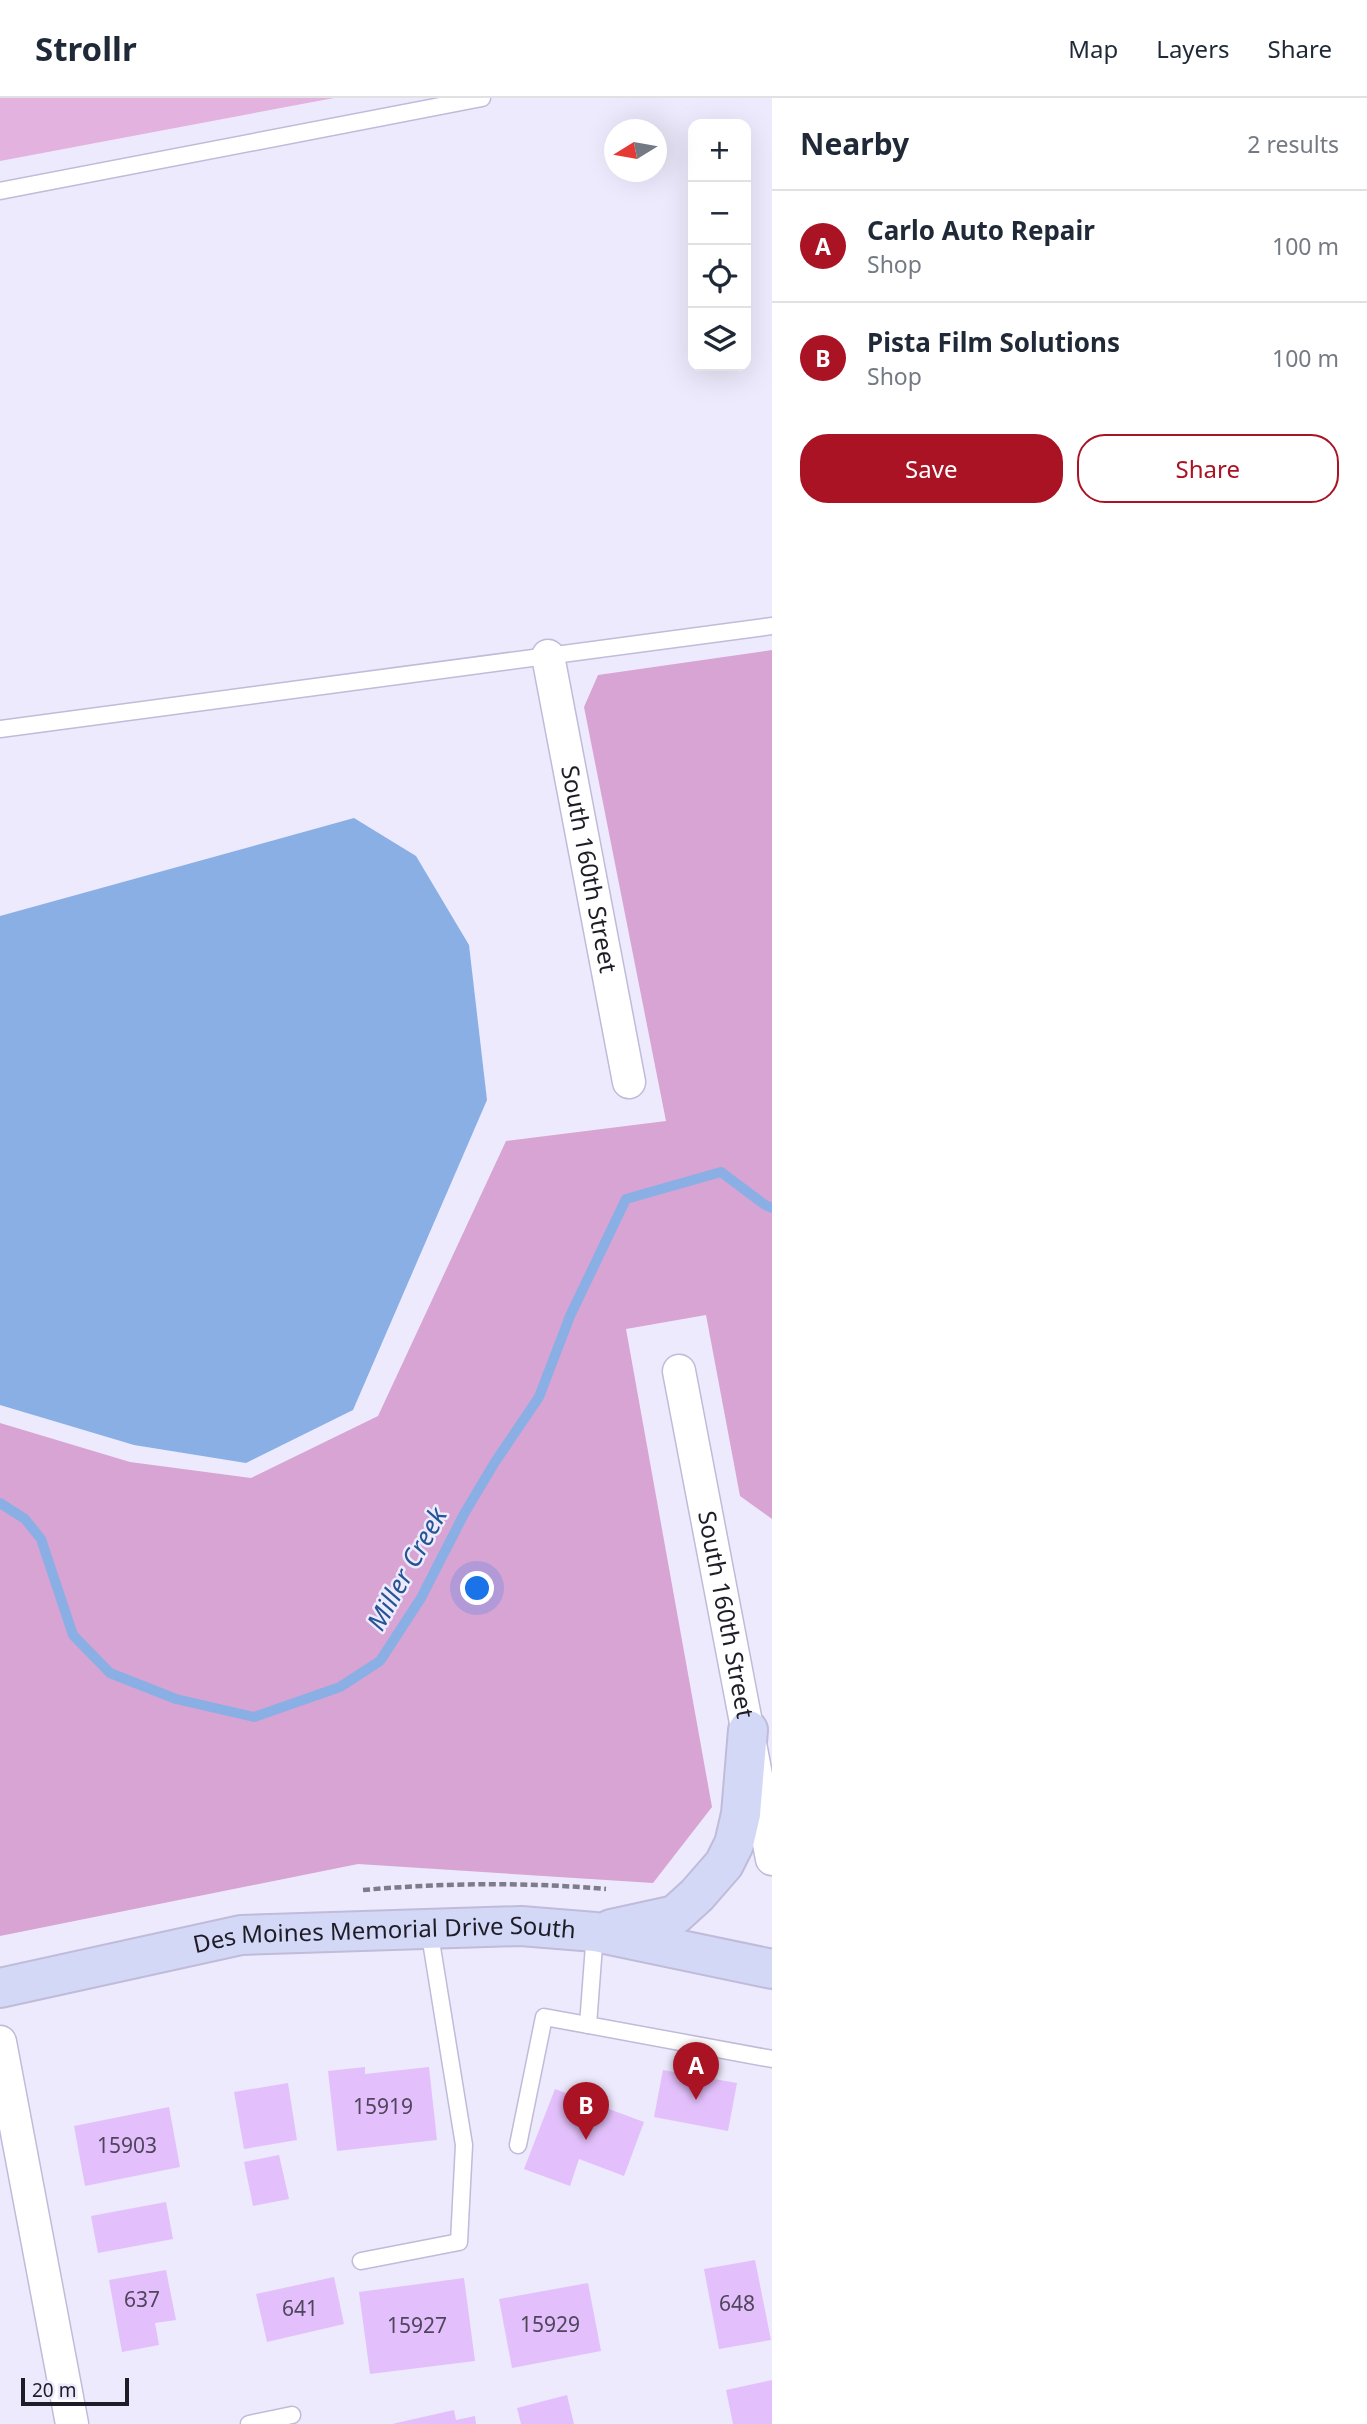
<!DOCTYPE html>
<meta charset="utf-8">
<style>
:root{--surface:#fff;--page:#f2f2f3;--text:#1f2937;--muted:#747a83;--line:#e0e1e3;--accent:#a91324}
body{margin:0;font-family:"Noto Sans",sans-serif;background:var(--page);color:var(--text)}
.controls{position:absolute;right:21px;top:21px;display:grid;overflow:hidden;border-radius:14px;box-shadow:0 7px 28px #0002}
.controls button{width:63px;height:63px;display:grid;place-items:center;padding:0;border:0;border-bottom:2px solid var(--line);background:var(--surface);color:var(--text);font:35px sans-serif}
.compass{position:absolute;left:604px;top:21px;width:63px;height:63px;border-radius:50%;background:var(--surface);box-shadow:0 7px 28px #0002;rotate:259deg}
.scale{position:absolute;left:21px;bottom:18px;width:108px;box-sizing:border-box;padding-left:7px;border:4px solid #1e1c27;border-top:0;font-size:19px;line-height:24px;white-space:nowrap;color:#1e1c27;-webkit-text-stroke:5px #edeafd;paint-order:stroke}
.you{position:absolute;left:478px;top:1491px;width:24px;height:24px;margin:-18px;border:5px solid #fff;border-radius:50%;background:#1a73e8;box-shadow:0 0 0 10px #1a73e833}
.badge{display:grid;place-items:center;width:46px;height:46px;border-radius:50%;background:var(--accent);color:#fff;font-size:23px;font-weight:700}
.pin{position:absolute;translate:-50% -58px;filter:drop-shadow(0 2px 4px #0008)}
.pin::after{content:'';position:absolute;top:37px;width:24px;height:21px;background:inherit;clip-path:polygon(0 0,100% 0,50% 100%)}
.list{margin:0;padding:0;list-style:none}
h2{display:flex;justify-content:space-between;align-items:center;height:91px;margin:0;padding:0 28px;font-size:30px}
h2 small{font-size:23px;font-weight:400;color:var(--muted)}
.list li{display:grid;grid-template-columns:46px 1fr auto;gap:21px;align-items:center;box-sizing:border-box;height:112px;padding:0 28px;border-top:2px solid var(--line)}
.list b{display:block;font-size:26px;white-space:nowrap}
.list p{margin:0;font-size:23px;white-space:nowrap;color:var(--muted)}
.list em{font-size:23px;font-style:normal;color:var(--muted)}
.actions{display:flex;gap:14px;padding:21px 28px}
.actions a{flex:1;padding:16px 0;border:2px solid var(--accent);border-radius:28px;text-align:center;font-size:24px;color:var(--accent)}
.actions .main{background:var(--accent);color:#fff}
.icon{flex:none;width:38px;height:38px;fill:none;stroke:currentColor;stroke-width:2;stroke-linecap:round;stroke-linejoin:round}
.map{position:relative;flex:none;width:772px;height:2326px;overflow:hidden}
header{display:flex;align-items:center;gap:42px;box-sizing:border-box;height:98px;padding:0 35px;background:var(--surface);border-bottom:2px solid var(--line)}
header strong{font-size:33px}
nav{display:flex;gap:38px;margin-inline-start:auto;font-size:24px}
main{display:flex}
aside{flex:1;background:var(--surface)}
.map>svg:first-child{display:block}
.green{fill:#e3b2de}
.forest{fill:#d8a4d4}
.water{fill:#89afe4}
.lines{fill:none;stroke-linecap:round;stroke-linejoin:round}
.stream{stroke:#89afe4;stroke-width:10}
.building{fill:#e3c0fb}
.service-casing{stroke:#c0bbd9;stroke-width:19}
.minor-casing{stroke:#c0bbd9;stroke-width:35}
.secondary-casing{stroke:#c0bbd9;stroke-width:42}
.path{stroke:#7e7c8a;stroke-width:4.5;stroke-dasharray:7 3.5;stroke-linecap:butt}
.service{stroke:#fff;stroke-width:16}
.minor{stroke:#fff;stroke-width:32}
.secondary{stroke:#d4d8f7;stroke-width:38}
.labels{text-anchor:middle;stroke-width:5;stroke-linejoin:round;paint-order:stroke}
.number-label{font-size:21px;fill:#4f455c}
.street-label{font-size:24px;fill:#1e1c27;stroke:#edeafd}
.water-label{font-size:26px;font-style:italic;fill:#245495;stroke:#edeafd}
</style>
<header>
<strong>Strollr</strong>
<nav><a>Map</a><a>Layers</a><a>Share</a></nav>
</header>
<main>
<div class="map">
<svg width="772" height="2326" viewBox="0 0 772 2326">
<rect width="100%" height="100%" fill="#edeafd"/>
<!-- green -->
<polygon class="green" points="0,0 334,0 0,63"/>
<!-- forest -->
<polygon class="forest" points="772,552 772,1421 740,1398 706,1217 626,1231 712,1709 653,1785 358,1766 0,1838 0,1325 130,1364 251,1380 378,1318 506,1043 666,1023 584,609 598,577"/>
<!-- water -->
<polygon class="water" points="354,720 416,758 469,847 487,1002 353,1312 246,1365 134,1347 0,1307 0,818"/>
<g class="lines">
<!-- stream -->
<polyline class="stream" points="0,1405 25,1421 41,1441 73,1537 110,1575 176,1601 254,1619 340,1589 380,1563 421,1500 464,1416 495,1364 539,1299 570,1218 626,1101 721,1074 765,1107 772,1110"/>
</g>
<!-- building -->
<g class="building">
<polygon points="365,1969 365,1976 429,1969 437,2042 337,2053 328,1973"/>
<polygon points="663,1972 737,1985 728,2033 654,2019"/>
<polygon points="288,1985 297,2042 244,2051 234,1994"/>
<polygon points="555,1991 644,2024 624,2078 579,2061 570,2088 524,2071"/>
<polygon points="169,2009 180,2069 85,2088 74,2028"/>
<polygon points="279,2057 289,2101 253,2108 244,2064"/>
<polygon points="166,2104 173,2141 98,2155 91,2118"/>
<polygon points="755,2162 771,2242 719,2251 704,2171"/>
<polygon points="166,2172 176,2222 155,2225 159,2247 122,2254 109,2182"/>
<polygon points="334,2179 344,2226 267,2244 256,2196"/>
<polygon points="464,2180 475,2263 370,2276 359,2194"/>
<polygon points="588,2185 601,2253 512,2270 499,2201"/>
<polygon points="772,2282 772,2326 733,2326 726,2292"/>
<polygon points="567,2297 574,2326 521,2326 517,2310"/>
<polygon points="454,2312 456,2322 475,2318 476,2326 392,2326"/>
</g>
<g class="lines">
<defs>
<g id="service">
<polyline points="0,93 482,0"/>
<polyline points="0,631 772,528"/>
<polyline points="595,1834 588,1927 772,1961"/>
<polyline points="518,2047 544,1919 588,1927"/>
<polyline points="361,2163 459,2144 464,2047 429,1831"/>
<polyline points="249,2326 292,2317"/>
</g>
<g id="minor">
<path id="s1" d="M548,558L629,984"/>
<path id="s2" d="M679,1273L772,1761"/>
<polyline points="0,1944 72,2326"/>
</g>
<g id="secondary">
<polyline points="611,1831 675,1817 697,1797 724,1766 734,1746 741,1716 748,1632"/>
<path id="s3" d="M0,1890L241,1837L521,1828L595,1834L772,1871"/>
</g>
</defs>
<!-- service casing -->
<use href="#service" class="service-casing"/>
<!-- minor casing -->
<use href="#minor" class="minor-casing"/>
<!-- secondary casing -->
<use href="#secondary" class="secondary-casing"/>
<!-- path -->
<path class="path" d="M363,1792C444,1785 524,1784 606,1791"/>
<!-- service -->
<use href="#service" class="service"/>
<!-- minor -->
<use href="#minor" class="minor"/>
<!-- secondary -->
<use href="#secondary" class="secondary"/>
</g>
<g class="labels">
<!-- number labels -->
<g class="number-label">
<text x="383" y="2016">15919</text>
<text x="127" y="2055">15903</text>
<text x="142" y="2209">637</text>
<text x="737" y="2213">648</text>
<text x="300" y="2218">641</text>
<text x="550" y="2234">15929</text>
<text x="417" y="2235">15927</text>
</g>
<!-- street labels -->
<g class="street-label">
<text dy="8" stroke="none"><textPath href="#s1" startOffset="217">South 160th Street</textPath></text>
<text dy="8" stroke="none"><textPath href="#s2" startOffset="248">South 160th Street</textPath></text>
<text dy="8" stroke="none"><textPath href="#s3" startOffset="390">Des Moines Memorial Drive South</textPath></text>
</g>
<!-- water labels -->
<g class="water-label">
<text transform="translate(407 1471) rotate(-61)" y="9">Miller Creek</text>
</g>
</g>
</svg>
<div class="controls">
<button>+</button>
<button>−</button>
<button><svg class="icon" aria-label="locate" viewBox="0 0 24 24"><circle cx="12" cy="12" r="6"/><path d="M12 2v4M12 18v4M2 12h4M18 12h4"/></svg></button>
<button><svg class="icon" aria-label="layers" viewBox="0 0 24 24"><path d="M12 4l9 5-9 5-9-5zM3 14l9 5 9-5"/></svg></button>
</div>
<svg class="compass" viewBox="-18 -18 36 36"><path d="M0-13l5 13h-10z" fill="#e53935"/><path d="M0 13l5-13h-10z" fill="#747a83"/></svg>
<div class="scale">20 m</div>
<div class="you"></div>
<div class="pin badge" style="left:696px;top:2002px">A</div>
<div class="pin badge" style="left:586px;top:2042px">B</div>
</div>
<aside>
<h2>Nearby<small>2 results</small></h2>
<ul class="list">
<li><span class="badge">A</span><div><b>Carlo Auto Repair</b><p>Shop</p></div><em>100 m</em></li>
<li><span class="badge">B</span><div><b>Pista Film Solutions</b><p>Shop</p></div><em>100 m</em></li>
</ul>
<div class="actions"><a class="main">Save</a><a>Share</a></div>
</aside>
</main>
